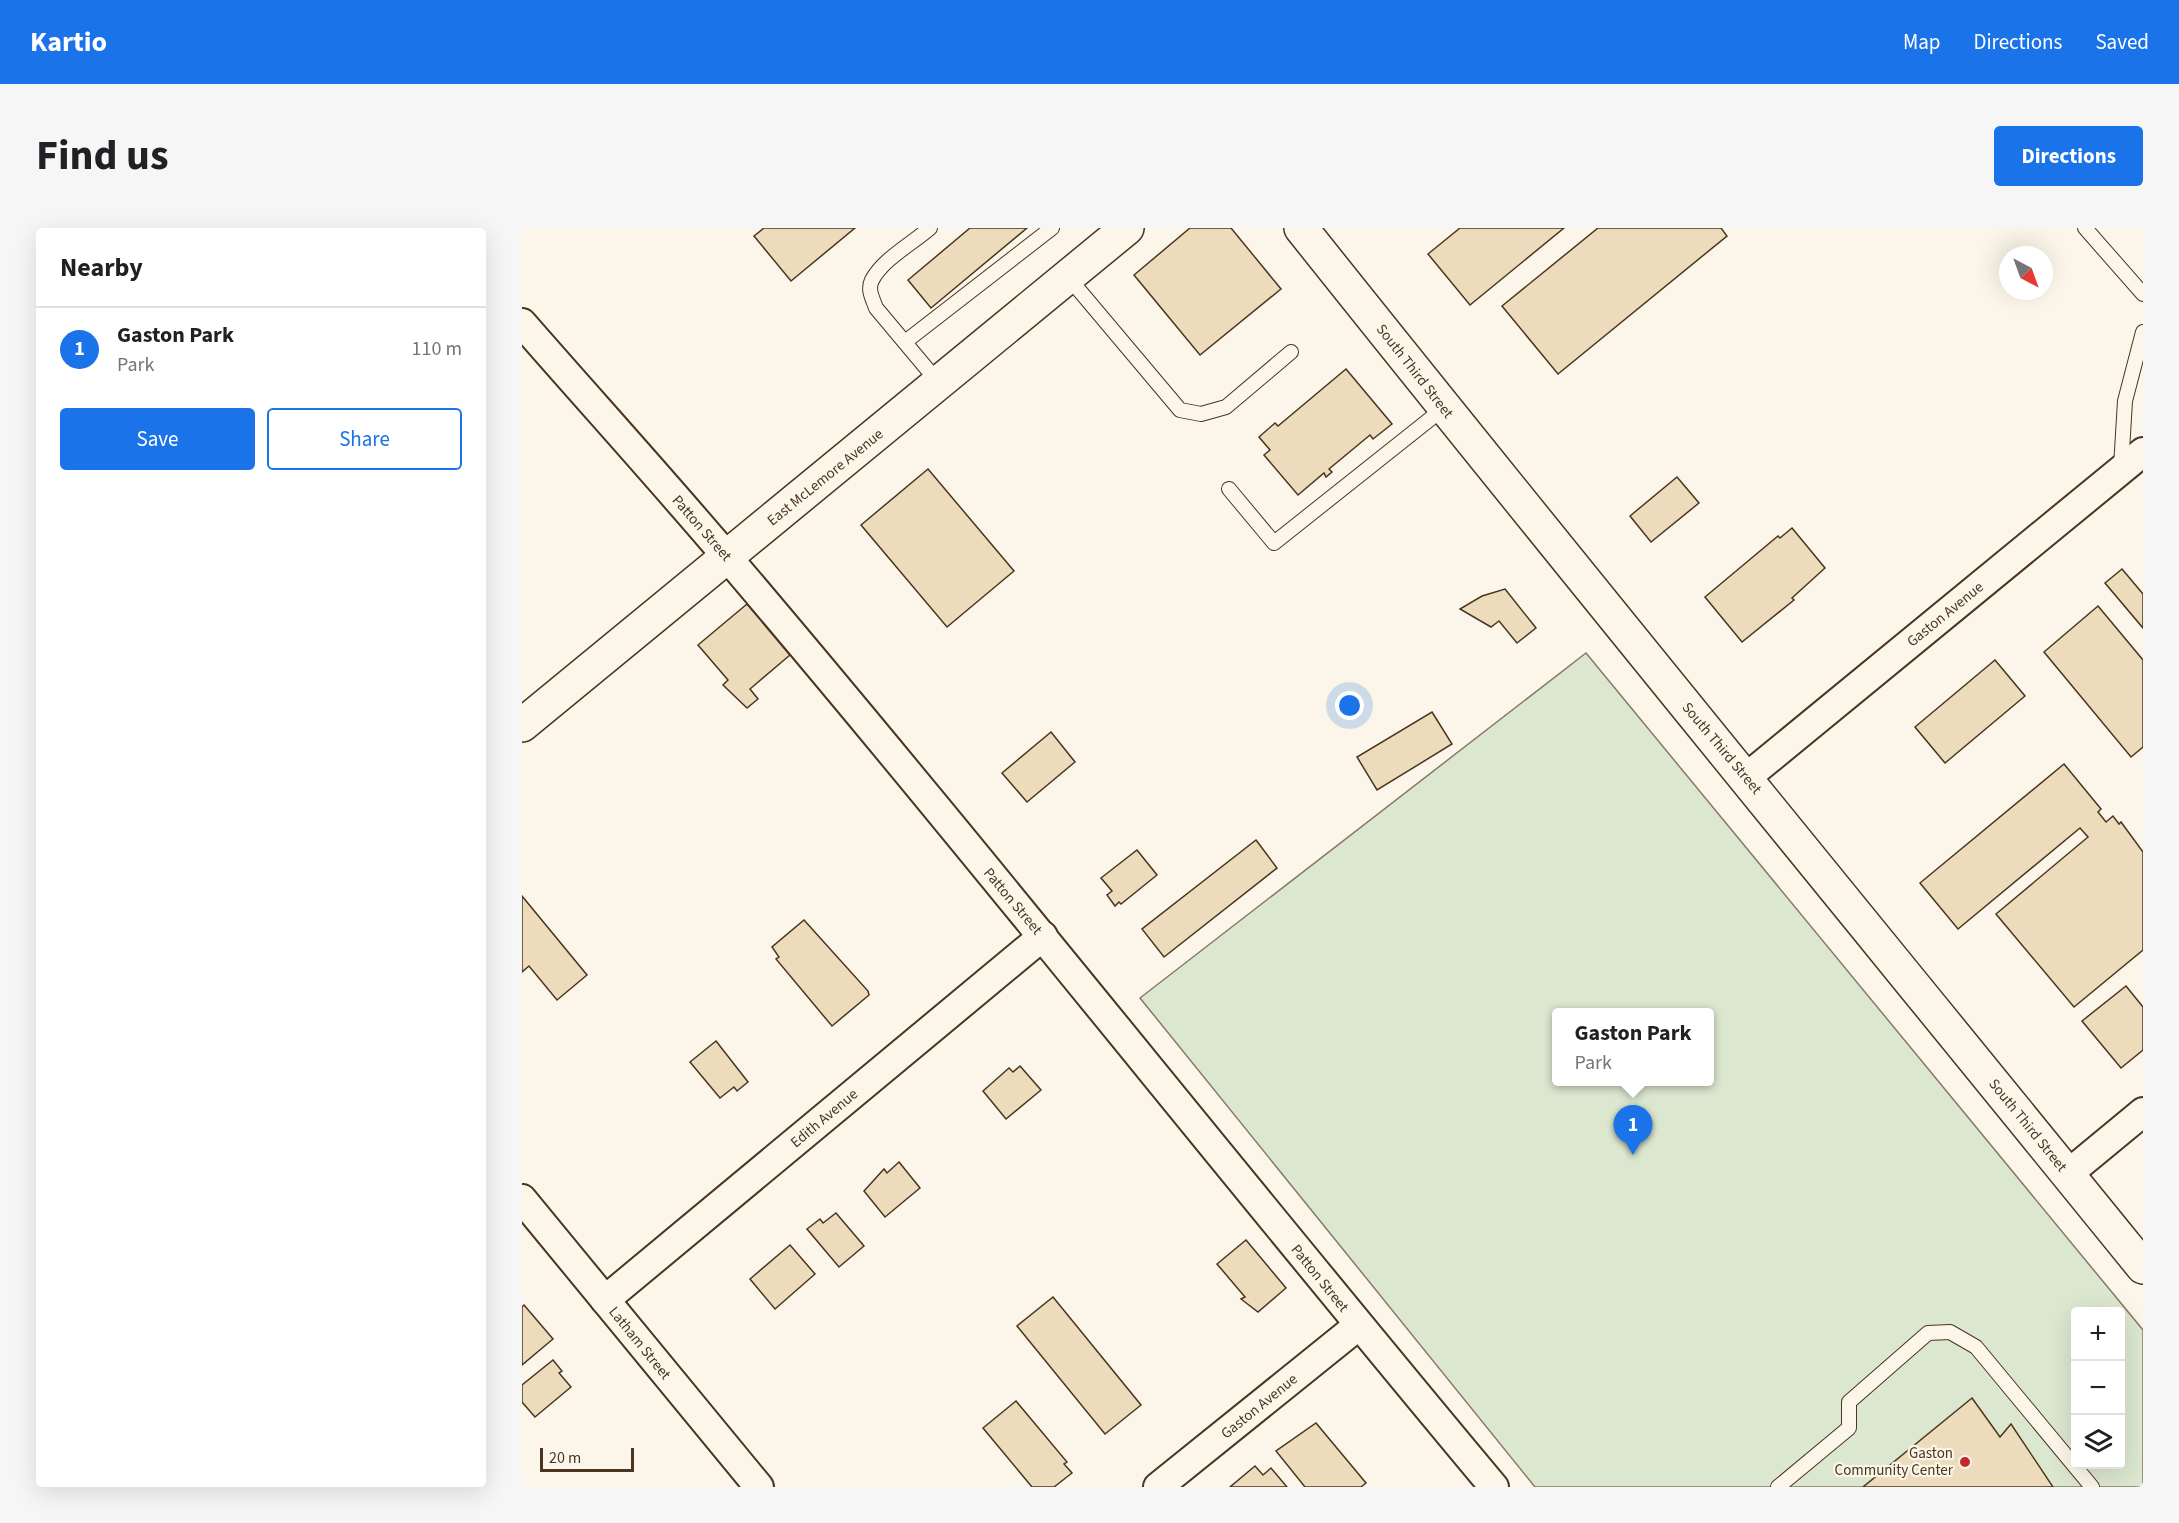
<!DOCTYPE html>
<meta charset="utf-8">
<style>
:root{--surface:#fff;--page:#f6f6f6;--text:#202124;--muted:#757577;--line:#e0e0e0;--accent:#1a73e8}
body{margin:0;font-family:"Source Sans 3",sans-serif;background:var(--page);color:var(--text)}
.controls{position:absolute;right:18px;bottom:18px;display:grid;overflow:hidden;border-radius:6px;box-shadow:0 6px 24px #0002}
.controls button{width:54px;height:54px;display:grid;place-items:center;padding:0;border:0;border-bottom:2px solid var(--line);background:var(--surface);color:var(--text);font:30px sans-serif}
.compass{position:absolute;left:1477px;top:18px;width:54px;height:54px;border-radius:50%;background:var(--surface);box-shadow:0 6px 24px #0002;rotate:139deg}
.scale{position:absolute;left:18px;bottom:15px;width:94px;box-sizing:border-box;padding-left:6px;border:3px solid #4a3520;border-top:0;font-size:16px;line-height:21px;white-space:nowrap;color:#4a3520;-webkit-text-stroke:4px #fbf6e9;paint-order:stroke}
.you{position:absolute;left:828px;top:478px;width:21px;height:21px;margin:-15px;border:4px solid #fff;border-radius:50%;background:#1a73e8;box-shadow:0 0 0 9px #1a73e833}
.badge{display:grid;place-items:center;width:39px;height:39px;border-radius:50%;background:var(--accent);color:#fff;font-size:20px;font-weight:700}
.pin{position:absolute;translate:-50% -50px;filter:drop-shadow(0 2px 3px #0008)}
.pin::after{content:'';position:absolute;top:32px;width:21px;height:18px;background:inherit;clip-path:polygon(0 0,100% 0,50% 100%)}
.popup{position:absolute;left:1030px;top:780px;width:162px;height:78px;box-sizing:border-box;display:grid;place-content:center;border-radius:6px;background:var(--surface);filter:drop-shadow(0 2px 4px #0005);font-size:20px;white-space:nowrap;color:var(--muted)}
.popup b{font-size:22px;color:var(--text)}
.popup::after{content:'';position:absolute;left:50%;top:100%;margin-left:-12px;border:12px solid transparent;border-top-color:var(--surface)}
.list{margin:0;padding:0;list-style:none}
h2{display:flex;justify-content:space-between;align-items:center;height:78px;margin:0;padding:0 24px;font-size:26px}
h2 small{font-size:20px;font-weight:400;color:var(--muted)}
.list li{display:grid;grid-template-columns:39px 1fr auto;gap:18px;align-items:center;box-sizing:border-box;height:84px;padding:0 24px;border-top:2px solid var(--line)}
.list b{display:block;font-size:22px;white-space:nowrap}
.list p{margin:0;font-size:20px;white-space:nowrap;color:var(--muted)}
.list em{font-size:20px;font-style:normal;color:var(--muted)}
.actions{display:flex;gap:12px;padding:18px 24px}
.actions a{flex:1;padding:14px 0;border:2px solid var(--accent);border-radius:6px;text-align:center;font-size:21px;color:var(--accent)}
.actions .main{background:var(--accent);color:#fff}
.icon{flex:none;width:33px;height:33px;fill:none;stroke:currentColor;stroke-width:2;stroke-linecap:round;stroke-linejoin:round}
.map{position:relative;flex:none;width:1621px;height:1259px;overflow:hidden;border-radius:6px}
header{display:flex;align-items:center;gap:36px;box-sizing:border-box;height:84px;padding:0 30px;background:var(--accent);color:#fff}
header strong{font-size:28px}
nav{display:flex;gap:33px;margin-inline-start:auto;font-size:21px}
.intro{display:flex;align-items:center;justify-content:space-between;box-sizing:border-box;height:144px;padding:0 36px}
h1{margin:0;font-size:42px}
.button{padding:15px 27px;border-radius:6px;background:var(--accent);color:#fff;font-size:21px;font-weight:700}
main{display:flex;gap:36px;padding:0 36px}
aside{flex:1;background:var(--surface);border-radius:6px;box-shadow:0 6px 24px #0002}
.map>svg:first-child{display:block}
.green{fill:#dce7d0;stroke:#887966;stroke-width:1.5;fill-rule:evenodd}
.building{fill:#ecdcbc;stroke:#4a3520;stroke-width:1.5}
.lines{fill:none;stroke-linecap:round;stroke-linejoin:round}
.lane-casing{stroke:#4a3520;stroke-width:16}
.street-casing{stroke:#4a3520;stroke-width:32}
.secondary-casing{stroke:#4a3520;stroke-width:36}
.primary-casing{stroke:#4a3520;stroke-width:36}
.lane{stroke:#fbf6e9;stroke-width:14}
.street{stroke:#fbf6e9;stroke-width:28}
.secondary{stroke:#fbf6e9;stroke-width:33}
.primary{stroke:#fbf6e9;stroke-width:33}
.poi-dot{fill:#c62828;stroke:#fbf6e9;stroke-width:2}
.labels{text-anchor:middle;stroke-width:4.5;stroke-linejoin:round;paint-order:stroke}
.street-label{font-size:15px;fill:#4a3520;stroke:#fbf6e9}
.poi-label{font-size:15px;fill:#4a3520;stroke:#fbf6e9;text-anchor:end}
</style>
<header>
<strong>Kartio</strong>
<nav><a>Map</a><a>Directions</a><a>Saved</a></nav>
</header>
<div class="intro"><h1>Find us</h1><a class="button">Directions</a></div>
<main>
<aside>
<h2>Nearby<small></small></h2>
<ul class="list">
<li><span class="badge">1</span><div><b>Gaston Park</b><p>Park</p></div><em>110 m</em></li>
</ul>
<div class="actions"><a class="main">Save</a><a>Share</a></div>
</aside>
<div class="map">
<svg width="1621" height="1259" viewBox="0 0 1621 1259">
<rect width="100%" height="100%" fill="#fbf6e9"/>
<!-- green -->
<path class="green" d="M1064,425L1621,1102V1259H1013L618,770ZM1034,784H1188V854H1034ZM1554,1084H1598V1236H1554Z"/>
<!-- building -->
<g class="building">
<polygon points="242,0 333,0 269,53 232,8"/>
<polygon points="448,0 505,0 409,80 386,52"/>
<polygon points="668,0 709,0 759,61 678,127 612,47"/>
<polygon points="938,0 1042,0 948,77 906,26"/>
<polygon points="1076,0 1199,0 1205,8 1036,146 980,78"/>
<polygon points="824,141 870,196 851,211 848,207 807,241 810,244 804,249 802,245 776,267 742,227 748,222 737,209 753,195 756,198"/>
<polygon points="406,241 492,343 425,399 339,297"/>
<polygon points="1155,249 1177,275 1129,314 1108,288"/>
<polygon points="1270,300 1303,340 1270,370 1272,372 1220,414 1183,369 1256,308 1258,310"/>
<polygon points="1600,341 1621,366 1621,400 1583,355"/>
<polygon points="983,361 1014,400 995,415 977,393 969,399 938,381 960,368"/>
<polygon points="225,376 268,427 228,461 236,471 225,480 201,457 206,452 176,417"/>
<polygon points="1576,378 1621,432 1621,519 1609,529 1522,424"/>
<polygon points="1473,432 1503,468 1423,535 1393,499"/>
<polygon points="910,484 930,516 855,562 835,529"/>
<polygon points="529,504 553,534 505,574 480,545"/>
<polygon points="1542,536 1579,581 1576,584 1584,594 1591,588 1597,596 1599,594 1621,624 1621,722 1552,779 1474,686 1566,609 1558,600 1436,701 1398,655"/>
<polygon points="734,612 755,640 642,729 620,701"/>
<polygon points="615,622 635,647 599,676 597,674 593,678 585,667 590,663 579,650"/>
<polygon points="0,668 65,747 35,772 7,738 0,744"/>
<polygon points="282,692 346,763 347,767 310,798 254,731 257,729 250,719"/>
<polygon points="1604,758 1621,779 1621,822 1599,840 1560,793"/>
<polygon points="194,813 226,854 215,863 212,859 198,870 168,834"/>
<polygon points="498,838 519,862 484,891 461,863 487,840 491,844"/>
<polygon points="377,934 398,960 363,989 342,963 362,941 365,945"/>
<polygon points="314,985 342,1018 317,1039 285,1001 298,991 301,995"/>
<polygon points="724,1012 764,1060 736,1084 719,1071 723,1069 695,1036"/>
<polygon points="268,1017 293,1046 253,1081 228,1051"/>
<polygon points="531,1069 619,1177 583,1206 495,1098"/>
<polygon points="2,1077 31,1111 0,1137 0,1079"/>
<polygon points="31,1132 40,1143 37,1145 49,1159 13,1189 0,1174 0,1157"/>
<polygon points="1450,1170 1478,1209 1489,1196 1531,1259 1341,1259"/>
<polygon points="494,1173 545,1234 542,1236 550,1245 532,1259 510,1259 461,1200"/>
<polygon points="794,1195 844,1255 839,1259 783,1259 754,1223"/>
<polygon points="733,1238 741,1247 749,1240 765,1259 708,1259"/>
</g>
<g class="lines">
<defs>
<g id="lane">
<path d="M408,0C391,15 361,31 350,52C345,62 351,71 354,80L416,154"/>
<polyline points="1563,0 1621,66"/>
<polyline points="546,49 658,182 679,186 704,179 769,124"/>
<polyline points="383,114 530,0"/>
<polyline points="1599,239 1603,173 1621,104"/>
<polyline points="707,261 752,315 922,180"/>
<polyline points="1256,1259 1327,1200 1327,1174 1406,1105 1428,1104 1454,1119 1570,1259"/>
</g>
<g id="street">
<path d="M0,95C69,174 139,251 206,330C466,636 714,951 972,1259"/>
<polyline points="1225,549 1621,224"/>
<polyline points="1546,946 1621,884"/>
<polyline points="0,971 237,1259"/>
<polyline points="83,1072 521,708"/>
<polyline points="636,1259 837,1097"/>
</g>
<polyline id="secondary" points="0,497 605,0"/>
<path id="primary" d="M779,0C1057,349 1340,693 1621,1039"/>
</defs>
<!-- lane casing -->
<use href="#lane" class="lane-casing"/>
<!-- street casing -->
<use href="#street" class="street-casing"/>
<!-- secondary casing -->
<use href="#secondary" class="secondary-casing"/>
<!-- primary casing -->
<use href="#primary" class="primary-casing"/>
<!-- lane -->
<use href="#lane" class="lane"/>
<!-- street -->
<use href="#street" class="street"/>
<!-- secondary -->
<use href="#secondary" class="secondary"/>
<!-- primary -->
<use href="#primary" class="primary"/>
</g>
<!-- markers -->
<circle class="poi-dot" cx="1443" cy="1234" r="6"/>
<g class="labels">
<!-- street labels -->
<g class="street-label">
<text transform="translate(893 143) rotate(52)" y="5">South Third Street</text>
<text transform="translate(303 249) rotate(-39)" y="5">East McLemore Avenue</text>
<text transform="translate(180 300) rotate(49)" y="5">Patton Street</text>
<text transform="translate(1423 386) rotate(-39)" y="5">Gaston Avenue</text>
<text transform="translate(1200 520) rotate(50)" y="5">South Third Street</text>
<text transform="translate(491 673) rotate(50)" y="5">Patton Street</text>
<text transform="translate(302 890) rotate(-40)" y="5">Edith Avenue</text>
<text transform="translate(1506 897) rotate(51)" y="5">South Third Street</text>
<text transform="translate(798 1050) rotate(51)" y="5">Patton Street</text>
<text transform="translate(118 1115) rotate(51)" y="5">Latham Street</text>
<text transform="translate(737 1178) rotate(-39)" y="5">Gaston Avenue</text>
</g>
<!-- poi labels -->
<g class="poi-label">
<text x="1431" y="1230">Gaston<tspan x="1431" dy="17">Community Center</tspan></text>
</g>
</g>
</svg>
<div class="controls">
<button>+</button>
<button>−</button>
<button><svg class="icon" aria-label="layers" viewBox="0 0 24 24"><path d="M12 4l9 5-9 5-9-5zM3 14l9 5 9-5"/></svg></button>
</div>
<svg class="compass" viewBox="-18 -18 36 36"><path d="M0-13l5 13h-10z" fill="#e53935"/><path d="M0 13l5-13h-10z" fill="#757577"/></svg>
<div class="scale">20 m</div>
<div class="you"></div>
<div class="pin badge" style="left:1111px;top:927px">1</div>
<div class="popup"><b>Gaston Park</b>Park</div>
</div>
</main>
